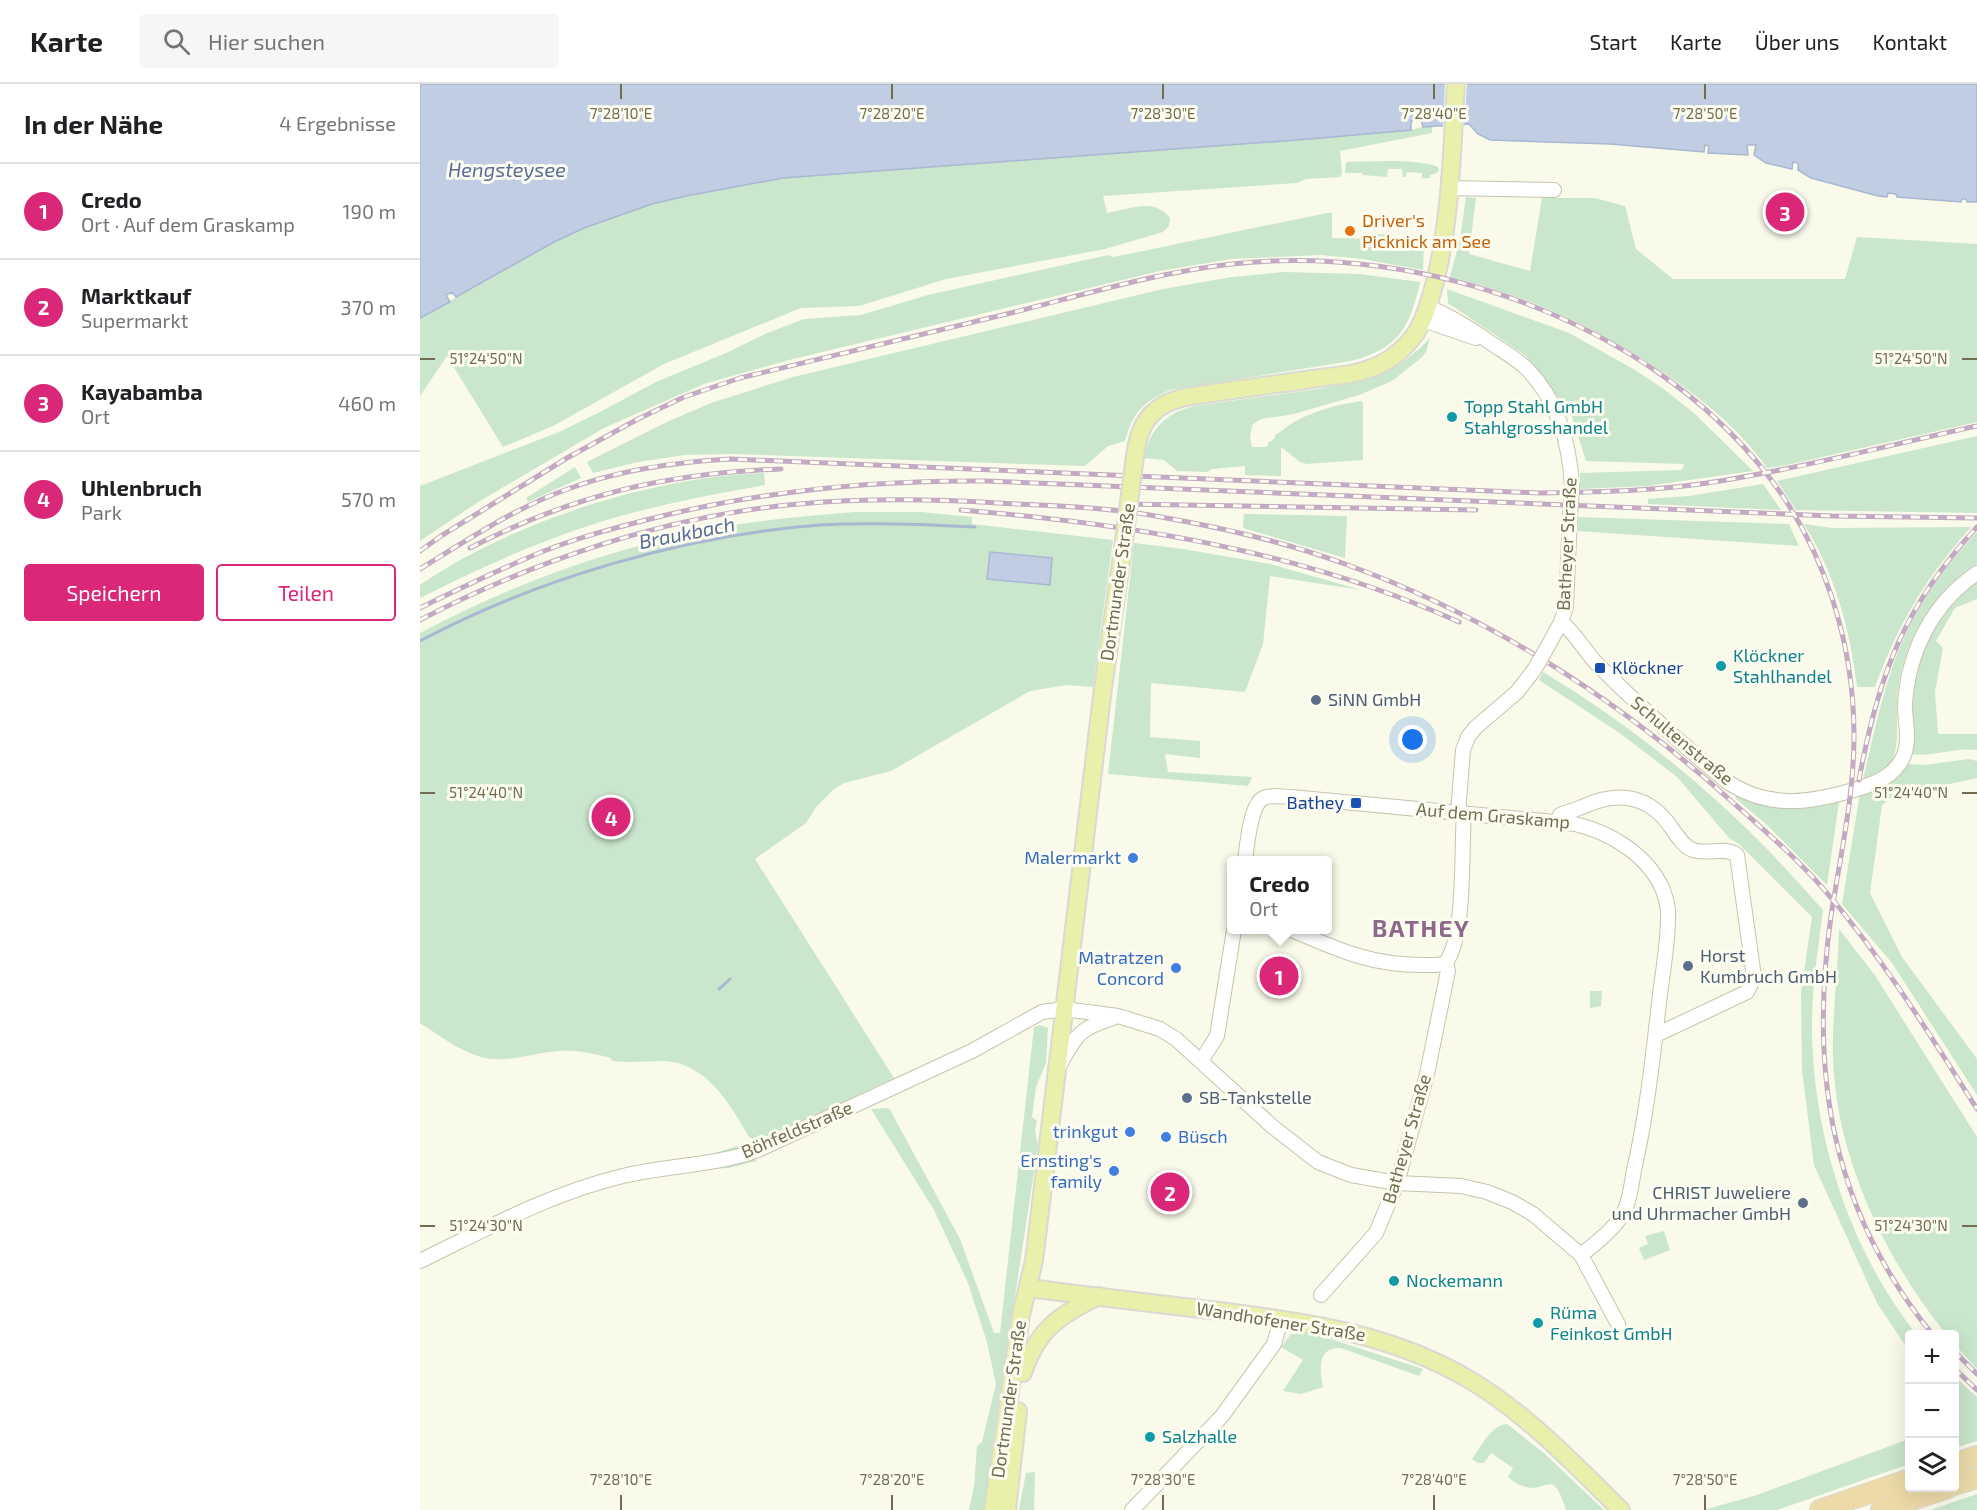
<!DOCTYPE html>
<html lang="de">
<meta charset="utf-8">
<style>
:root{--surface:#fff;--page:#f6f6f6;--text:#202124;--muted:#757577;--line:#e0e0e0;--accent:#db2777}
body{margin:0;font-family:"Exo 2",sans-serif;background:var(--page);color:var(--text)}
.controls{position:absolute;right:18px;bottom:18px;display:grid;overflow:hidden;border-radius:6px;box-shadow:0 6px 24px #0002}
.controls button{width:54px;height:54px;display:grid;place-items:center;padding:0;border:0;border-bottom:2px solid var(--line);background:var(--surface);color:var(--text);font:30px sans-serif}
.you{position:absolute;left:993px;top:656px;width:21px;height:21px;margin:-15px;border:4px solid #fff;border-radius:50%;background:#1a73e8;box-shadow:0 0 0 9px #1a73e833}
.badge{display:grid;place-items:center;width:39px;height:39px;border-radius:50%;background:var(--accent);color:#fff;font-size:20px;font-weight:700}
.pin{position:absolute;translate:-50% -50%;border:3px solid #fff;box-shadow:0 2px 6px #0006}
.popup{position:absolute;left:807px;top:772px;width:105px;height:78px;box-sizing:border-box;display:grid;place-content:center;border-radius:6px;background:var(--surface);filter:drop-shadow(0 2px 4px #0005);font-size:20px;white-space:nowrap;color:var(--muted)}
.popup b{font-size:22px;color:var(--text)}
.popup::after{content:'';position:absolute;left:50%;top:100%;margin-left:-12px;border:12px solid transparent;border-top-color:var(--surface)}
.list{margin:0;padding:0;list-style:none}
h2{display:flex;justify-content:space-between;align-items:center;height:78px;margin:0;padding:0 24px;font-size:26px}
h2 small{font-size:20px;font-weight:400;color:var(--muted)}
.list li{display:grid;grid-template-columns:39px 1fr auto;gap:18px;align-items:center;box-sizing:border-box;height:96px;padding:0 24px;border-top:2px solid var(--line)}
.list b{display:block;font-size:22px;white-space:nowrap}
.list p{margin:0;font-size:20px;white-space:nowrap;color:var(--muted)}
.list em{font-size:20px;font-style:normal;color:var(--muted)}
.actions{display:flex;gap:12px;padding:18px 24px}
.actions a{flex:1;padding:14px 0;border:2px solid var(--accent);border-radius:6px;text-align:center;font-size:21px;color:var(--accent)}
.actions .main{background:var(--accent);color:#fff}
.icon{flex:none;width:33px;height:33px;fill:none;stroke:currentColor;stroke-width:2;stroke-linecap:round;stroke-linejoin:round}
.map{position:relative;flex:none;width:1557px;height:1426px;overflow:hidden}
header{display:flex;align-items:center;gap:36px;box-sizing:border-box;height:84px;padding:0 30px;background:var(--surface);border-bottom:2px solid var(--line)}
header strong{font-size:28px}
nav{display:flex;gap:33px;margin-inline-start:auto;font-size:21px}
.search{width:420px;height:54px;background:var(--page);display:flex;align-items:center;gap:15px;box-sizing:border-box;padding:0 21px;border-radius:6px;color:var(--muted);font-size:22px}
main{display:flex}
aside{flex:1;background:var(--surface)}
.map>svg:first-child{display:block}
.green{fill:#cae6cc}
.water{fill:#c1cde2;stroke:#a8b7d2;stroke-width:1.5}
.pier{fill:#f9faea}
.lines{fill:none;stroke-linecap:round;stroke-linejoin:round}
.stream{stroke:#a8b7d2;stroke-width:3}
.minor-casing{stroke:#c6c4ac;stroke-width:16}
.major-casing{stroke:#dad9d2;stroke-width:20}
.highway-casing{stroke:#dad9d2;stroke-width:22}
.minor{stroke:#fff;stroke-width:14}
.major{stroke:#e8f0ab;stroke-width:16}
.highway{stroke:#ecdba9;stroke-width:20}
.rail-casing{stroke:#c3a9c2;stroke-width:5}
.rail{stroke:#fcfdf0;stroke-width:3;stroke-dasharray:9;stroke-linecap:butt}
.minor-bridge-casing{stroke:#c6c4ac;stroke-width:16;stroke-linecap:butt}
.major-bridge-casing{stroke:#dad9d2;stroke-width:20;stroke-linecap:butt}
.minor-bridge{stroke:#fff;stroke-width:14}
.major-bridge{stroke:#e8f0ab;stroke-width:16}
.ticks{fill:none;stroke:#726d50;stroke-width:2}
.food-dot{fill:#e8710a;stroke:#fcfdf0;stroke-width:2}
.culture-dot{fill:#0f9aa8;stroke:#fcfdf0;stroke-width:2}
.transit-dot{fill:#1a4fb4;stroke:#fcfdf0;stroke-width:2}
.service-dot{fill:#5c6f8a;stroke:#fcfdf0;stroke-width:2}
.shop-dot{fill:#3f7fe0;stroke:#fcfdf0;stroke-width:2}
.labels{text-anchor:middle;stroke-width:6;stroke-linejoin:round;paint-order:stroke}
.food-label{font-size:18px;fill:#c56008;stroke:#fcfdf0;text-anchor:start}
.culture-label{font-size:18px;fill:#0d838f;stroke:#fcfdf0;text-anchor:start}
.street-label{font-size:18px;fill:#726d50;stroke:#fcfdf0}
.transit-label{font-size:18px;fill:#164399;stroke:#fcfdf0;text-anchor:start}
.service-label{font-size:18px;fill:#4e5e75;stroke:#fcfdf0;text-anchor:start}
.shop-label{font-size:18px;fill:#366cbe;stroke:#fcfdf0;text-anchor:end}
.water-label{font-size:20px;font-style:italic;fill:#576d96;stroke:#fcfdf0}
.district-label{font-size:24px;font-weight:bold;letter-spacing:1.5px;fill:#8d6888;stroke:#fcfdf0}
.ticks-label{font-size:15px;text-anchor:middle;fill:#726d50;stroke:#fcfdf0;stroke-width:6;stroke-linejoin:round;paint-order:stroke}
</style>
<header>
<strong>Karte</strong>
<div class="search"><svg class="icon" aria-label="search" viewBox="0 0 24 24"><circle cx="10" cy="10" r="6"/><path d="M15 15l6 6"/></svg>Hier suchen</div>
<nav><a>Start</a><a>Karte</a><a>Über uns</a><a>Kontakt</a></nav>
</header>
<main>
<aside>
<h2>In der Nähe<small>4 Ergebnisse</small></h2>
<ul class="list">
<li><span class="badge">1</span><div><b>Credo</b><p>Ort · Auf dem Graskamp</p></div><em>190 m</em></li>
<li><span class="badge">2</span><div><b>Marktkauf</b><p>Supermarkt</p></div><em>370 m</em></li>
<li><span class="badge">3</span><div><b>Kayabamba</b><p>Ort</p></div><em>460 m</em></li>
<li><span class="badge">4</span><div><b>Uhlenbruch</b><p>Park</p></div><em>570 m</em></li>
</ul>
<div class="actions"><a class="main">Speichern</a><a>Teilen</a></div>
</aside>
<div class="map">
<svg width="1557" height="1426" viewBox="0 0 1557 1426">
<rect width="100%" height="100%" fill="#f9faea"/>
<!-- green -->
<g class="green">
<path d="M1003,43H1012V49L920,67L922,89L920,93L886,95L877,99L683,112L687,129C710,125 734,113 750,134L749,142L743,148L685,165L526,195L439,222L381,224L244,280L133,342L83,363L27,272L0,312V234L134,158L164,144L232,120L301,105L363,94L890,55L991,46Z"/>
<path d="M926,78C953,78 993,74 1018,83L1019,86L1017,89L1010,91V94H1002V89L987,88L986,93H983L982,85H968L967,93L942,91V89H925Z"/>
<path d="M1046,113L1056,114L1049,170L1110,187L1122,114H1175L1205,122L1216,165L1253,195H1425L1437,153L1557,160V338L1367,381L1347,384C1324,351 1294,325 1261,301C1191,250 1114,213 1030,193L1040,155Z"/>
<polygon points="907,129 912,129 912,154 957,155 958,150 969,151 970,157 1004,158 1003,186 942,175 901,171 811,175 740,187 369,276 284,300 184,344 58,418 0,457 0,402 139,348 178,329 236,298 306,269 345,250 384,235 441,231 508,211 688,171 694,173"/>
<path d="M864,188L939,190L1000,198C990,244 978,265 931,277L750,306C723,318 713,328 705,357L688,362L665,382L311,370L264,371L218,378L173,389L167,378L249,337L291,319L373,293L743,205L812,193Z"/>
<polygon points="1027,205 1149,249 1215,286 1245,306 1275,330 1333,387 1227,402 1160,405 1160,389 1262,386 1264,380 1166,377 1151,330 1106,272 1028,219"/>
<path d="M1010,254L1006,268L1001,274L972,297L939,311L874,330L841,335L832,341L830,354L832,363H847L848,359L854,355L856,350L859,349C882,329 912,322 941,317L943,319V376L887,380L880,378L861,363V392L825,391V382L792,385L787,388L757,387L744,376L724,374C729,345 747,328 775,322L898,305L949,295L979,281L999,265Z"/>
<polygon points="1557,352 1557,429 1376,426 1357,397"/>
<polygon points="155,383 161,394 108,418 106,414"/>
<path d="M344,389L345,401C287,411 230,422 174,440C114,459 56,486 0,514V501C91,438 234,392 344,389Z"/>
<polygon points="1343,400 1361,426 1228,420 1228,415 1269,412"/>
<path d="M435,428H501L552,433V440L693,456L673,603L647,601L610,607L471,687L424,699L413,706L396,723L386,739L335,775L474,994L343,1055L336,1077L309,1084L283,1085L289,1071L336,1056L329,1053C310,1020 286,978 243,977C226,977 210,979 192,977L191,974C174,970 158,966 140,967C115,968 87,980 61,973C39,967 19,951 0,939V549C88,502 188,465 286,446C335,436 385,432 435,428Z"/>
<polygon points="824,430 927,432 925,474 823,444"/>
<polygon points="1158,433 1369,440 1379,462 1158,447"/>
<path d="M1384,440L1412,444L1551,443C1505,495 1479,538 1455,603H1437C1430,545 1415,490 1384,440Z"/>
<path d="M1557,448V480C1511,509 1481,561 1477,615C1476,633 1480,665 1471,679C1464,689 1453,692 1443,695C1452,658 1460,620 1472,584C1490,533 1520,487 1557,448Z"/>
<polygon points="714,459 763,465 850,480 941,506 850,492 843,560 825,608 731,599 730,653 780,657 780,674 745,670 748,688 832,693 828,702 688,690"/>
<path d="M1557,494V515L1535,524L1516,557L1523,564L1515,608L1518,650H1557V666C1534,663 1514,673 1491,670L1492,607L1498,576L1523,525Z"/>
<path d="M1123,588C1201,635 1276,693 1340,758C1362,780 1382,803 1403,826C1398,866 1391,908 1392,949C1394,1055 1430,1166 1496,1250H1490L1489,1267L1457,1219L1394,1081L1382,986L1381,909L1392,833L1319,760L1310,755L1257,693L1201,650L1119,596Z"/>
<polygon points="1549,675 1557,677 1557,694 1473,712 1462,721 1450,809 1482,873 1557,975 1557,1011 1472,879 1422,820 1440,709 1479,689 1488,680 1504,681"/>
<path d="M1317,712C1351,725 1384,728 1419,718L1407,801L1347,741L1315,714Z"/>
<path d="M1419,845L1454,890L1557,1053V1285L1535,1261L1534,1250H1526C1464,1173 1416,1073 1413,973C1412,930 1418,888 1419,845Z"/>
<polygon points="1170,907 1182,907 1181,922 1170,924"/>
<polygon points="620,941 628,944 626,979 616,1003 612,1033 617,1037 615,1046 618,1062 593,1225 593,1244 571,1371 567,1426 549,1426 554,1402 557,1362 562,1358 576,1300 567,1258 548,1199 514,1126 451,1025 469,1024 540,1155 574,1249 580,1249 614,943"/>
<polygon points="1244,1147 1250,1166 1224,1176 1219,1164 1228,1160 1225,1152"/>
<path d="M871,1250H895L1003,1285L999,1292L921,1264C896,1263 900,1286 903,1303L881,1310L863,1307L883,1276L861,1263Z"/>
<polygon points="1535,1293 1557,1313 1557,1357 1535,1364"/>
<path d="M1087,1340L1125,1370L1184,1426H1146C1132,1379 1126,1413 1100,1401C1096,1400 1092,1396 1088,1393L1093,1384L1071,1369L1064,1379H1058L1052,1375C1061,1363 1071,1341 1087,1340Z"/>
<polygon points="1489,1355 1489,1380 1357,1426 1283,1426 1334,1412"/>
<polygon points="615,1388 614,1426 599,1426 606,1389"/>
<polygon points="1557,1410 1557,1426 1510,1426"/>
</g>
<!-- water -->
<g class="water">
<polygon points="0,0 1557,0 1557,118 1547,118 1546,115 1542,115 1541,118 1477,113 1476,110 1468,109 1467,113 1458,112 1391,94 1378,86 1378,79 1373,78 1372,85 1346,79 1334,71 1336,61 1327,61 1328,71 1288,69 1289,62 1285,61 1284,68 1190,60 1070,56 1058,50 1049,40 1003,43 1001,36 991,37 991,46 890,55 363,94 266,112 232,120 164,144 134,158 36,213 32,208 26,211 30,218 0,234"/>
<polygon points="570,468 632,474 630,501 567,495"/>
</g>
<!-- pier -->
<polygon class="pier" points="1025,0 1047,0 1044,44 1023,44"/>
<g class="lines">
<!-- stream -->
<g class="stream">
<path d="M0,557C118,494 267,451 400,441C452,438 503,440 555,443"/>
<polyline points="299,905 310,895"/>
</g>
<defs>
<g id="minor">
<polyline points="1030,104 1134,106"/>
<path d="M1008,223C1031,232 1051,245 1071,259C1084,268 1098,275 1108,286C1139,318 1150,361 1152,404"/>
<polyline points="1003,236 1056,254"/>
<path d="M1141,538C1157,550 1165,569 1180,583C1220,623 1262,660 1306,697C1349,726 1391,719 1437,705C1457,699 1476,691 1484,671C1490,655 1485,637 1485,621C1488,567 1513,519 1557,489"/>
<polyline points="1124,569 1141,538 1146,523 1150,433"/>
<polyline points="1038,729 1043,666 1048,653 1055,644 1097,608 1114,586"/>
<path d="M1138,737L1140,731C1147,728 1155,726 1162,723C1194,708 1225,709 1248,739C1254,747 1263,763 1273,766C1287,771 1305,762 1317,771L1334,893L1327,908L1236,951"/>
<path d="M825,776C827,763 830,723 842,715C849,710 863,713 871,713L1155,740C1190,748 1228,771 1243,806C1246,815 1249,824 1248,833C1248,864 1241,896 1238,928C1232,981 1226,1034 1214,1086C1212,1098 1210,1114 1205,1126C1195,1145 1177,1158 1161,1171"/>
<path d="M872,846C918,866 951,881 1002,881C1011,881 1018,882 1026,879"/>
<polyline points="781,977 797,952 814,846"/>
<path d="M639,982C656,952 659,944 693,934"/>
<path d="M0,1177C66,1145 131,1109 203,1092C248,1081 295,1082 338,1066L552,967L622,928L644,925L698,932L740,945L756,955L853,1043L898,1078L931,1091L977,1099L1041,1102L1067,1108L1092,1118L1113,1130L1161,1171L1198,1240"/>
<path d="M901,1211L956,1149L977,1099L1007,990L1028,887L1026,879C1046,849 1041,768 1044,729"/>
<polyline points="712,1426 802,1332 854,1260 861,1236"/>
</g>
<g id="major">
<path d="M715,372C717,356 721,339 734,328C750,313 773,312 793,309C826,304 859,300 892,295C914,292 938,291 959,281C974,274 986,263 996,249C1006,232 1011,213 1016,194C1031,130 1032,65 1036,0"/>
<path d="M609,1204C675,1213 741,1220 807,1228C893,1239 974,1251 1050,1296C1107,1330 1154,1380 1201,1426"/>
<path d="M603,1289C617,1246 639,1231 679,1212"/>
<polyline points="573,1426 601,1231 614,1177 683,604 704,457"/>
<polyline points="587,1426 598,1327"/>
</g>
<g id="highway">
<polyline points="1534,1380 1557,1372"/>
<polyline points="1534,1401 1557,1394"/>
<polyline points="1400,1426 1490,1395"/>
<polyline points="1461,1426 1528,1404"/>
</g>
</defs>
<!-- minor casing -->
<use href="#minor" class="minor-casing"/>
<!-- major casing -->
<use href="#major" class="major-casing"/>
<!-- highway casing -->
<use href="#highway" class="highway-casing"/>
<!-- minor -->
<use href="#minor" class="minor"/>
<!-- major -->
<use href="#major" class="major"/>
<!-- highway -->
<use href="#highway" class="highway"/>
<defs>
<g id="rail">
<polyline points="705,420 1056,426"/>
<path d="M541,426C712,440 881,467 1039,538"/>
<path d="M50,464C152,411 247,389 361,385"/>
<path d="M0,467L21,452L147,374L218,335L264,313L320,294C412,272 504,250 595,228C666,210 739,188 812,180C1002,159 1226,236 1346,389C1404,463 1434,558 1434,652C1434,713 1420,773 1411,832C1389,989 1411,1125 1512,1250"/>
<path d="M0,485C46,457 93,425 145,406C198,386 254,378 311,375L1119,409C1182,408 1244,407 1306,396C1391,382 1474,360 1557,342"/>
<path d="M0,524C41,504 82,484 124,467C162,452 202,442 242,432C350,406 454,396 566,397L1412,432L1557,434"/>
<path d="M0,536C115,476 250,431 379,420C445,414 512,415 578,419C631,422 689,423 741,433C803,444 866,458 925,480C1067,531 1197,615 1309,715C1343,745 1378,775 1407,809C1464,876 1510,951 1557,1025"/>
<path d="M1439,696C1458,592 1484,522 1557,443"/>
<polyline points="1534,1267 1557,1290"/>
<polyline points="1534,1284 1557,1306"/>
</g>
</defs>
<!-- rail casing -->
<use href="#rail" class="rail-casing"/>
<!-- rail -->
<use href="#rail" class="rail"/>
<defs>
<g id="minor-bridge">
<polyline points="1150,433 1152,404"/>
<polyline points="1114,586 1124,569"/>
</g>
<polyline id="major-bridge" points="704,457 715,372"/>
</defs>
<!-- minor-bridge casing -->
<use href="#minor-bridge" class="minor-bridge-casing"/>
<!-- major-bridge casing -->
<use href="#major-bridge" class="major-bridge-casing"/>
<!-- minor-bridge -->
<use href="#minor-bridge" class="minor-bridge"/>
<!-- major-bridge -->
<use href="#major-bridge" class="major-bridge"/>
</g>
<!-- ticks -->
<path class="ticks" d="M201,0V15M472,0V15M743,0V15M1014,0V15M1285,0V15M0,275H15M1542,275H1557M0,709H15M1542,709H1557M0,1142H15M1542,1142H1557M201,1411V1426M472,1411V1426M743,1411V1426M1014,1411V1426M1285,1411V1426"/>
<!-- markers -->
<circle class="food-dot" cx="930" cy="147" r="6"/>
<g class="culture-dot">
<circle cx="1032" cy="333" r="6"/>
<circle cx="1301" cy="582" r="6"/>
<circle cx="974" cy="1197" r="6"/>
<circle cx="1118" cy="1239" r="6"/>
<circle cx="730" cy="1353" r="6"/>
</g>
<g class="transit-dot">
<rect x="1174" y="578" width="12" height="12" rx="3"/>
<rect x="930" y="713" width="12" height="12" rx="3"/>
</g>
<g class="service-dot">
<circle cx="896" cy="616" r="6"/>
<circle cx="1268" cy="882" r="6"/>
<circle cx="767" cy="1014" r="6"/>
<circle cx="1383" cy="1119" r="6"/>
</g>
<g class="shop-dot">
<circle cx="713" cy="774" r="6"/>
<circle cx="756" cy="884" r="6"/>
<circle cx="710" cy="1048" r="6"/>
<circle cx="746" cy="1053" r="6"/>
<circle cx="694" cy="1087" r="6"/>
</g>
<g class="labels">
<!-- food labels -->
<g class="food-label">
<text x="942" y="143">Driver's<tspan x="942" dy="21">Picknick am See</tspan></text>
</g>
<!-- culture labels -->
<g class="culture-label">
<text x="1044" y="329">Topp Stahl GmbH<tspan x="1044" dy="21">Stahlgrosshandel</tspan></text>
<text x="1313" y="578">Klöckner<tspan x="1313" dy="21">Stahlhandel</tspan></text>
<text x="986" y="1203">Nockemann</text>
<text x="1130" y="1235">Rüma<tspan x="1130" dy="21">Feinkost GmbH</tspan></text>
<text x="742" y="1359">Salzhalle</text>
</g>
<!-- street labels -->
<g class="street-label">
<text transform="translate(1147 460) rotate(-87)" y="6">Batheyer Straße</text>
<text transform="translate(698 498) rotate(-82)" y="6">Dortmunder Straße</text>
<text transform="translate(1262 657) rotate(40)" y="6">Schultenstraße</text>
<text transform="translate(1073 732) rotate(5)" y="6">Auf dem Graskamp</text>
<text transform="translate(377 1046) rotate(-23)" y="6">Böhfeldstraße</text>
<text transform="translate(987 1055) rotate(-74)" y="6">Batheyer Straße</text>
<text transform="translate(861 1238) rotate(9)" y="6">Wandhofener Straße</text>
<text transform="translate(589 1315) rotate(-82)" y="6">Dortmunder Straße</text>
</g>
<!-- transit labels -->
<g class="transit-label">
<text x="1192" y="590">Klöckner</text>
<text x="924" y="725" text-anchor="end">Bathey</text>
</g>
<!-- service labels -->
<g class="service-label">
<text x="908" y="622">SiNN GmbH</text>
<text x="1280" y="878">Horst<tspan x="1280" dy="21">Kumbruch GmbH</tspan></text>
<text x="779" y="1020">SB-Tankstelle</text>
<text x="1371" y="1115" text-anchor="end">CHRIST Juweliere<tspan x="1371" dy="21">und Uhrmacher GmbH</tspan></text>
</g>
<!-- shop labels -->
<g class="shop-label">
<text x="701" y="780">Malermarkt</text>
<text x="744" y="880">Matratzen<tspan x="744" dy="21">Concord</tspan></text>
<text x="698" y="1054">trinkgut</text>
<text x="758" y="1059" text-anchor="start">Büsch</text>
<text x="682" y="1083">Ernsting's<tspan x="682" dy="21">family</tspan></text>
</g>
<!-- water labels -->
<g class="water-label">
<text x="87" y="93">Hengsteysee</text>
<text transform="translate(267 449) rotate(-11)" y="7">Braukbach</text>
</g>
<!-- district labels -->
<g class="district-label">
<text x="1001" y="853">BATHEY</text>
</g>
</g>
<g class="ticks-label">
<text x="201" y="35">7°28'10"E</text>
<text x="472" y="35">7°28'20"E</text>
<text x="743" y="35">7°28'30"E</text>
<text x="1014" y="35">7°28'40"E</text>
<text x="1285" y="35">7°28'50"E</text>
<text x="66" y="280">51°24'50"N</text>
<text x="1491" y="280">51°24'50"N</text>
<text x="66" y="714">51°24'40"N</text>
<text x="1491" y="714">51°24'40"N</text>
<text x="66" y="1147">51°24'30"N</text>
<text x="1491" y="1147">51°24'30"N</text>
<text x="201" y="1401">7°28'10"E</text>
<text x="472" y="1401">7°28'20"E</text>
<text x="743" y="1401">7°28'30"E</text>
<text x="1014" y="1401">7°28'40"E</text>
<text x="1285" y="1401">7°28'50"E</text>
</g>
</svg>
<div class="controls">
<button>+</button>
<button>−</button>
<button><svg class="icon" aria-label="layers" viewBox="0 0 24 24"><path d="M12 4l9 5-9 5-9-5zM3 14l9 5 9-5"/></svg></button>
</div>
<div class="you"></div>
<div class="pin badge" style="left:859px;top:892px">1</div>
<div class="popup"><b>Credo</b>Ort</div>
<div class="pin badge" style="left:750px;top:1108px">2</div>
<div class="pin badge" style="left:1365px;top:128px">3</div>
<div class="pin badge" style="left:191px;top:733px">4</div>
</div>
</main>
